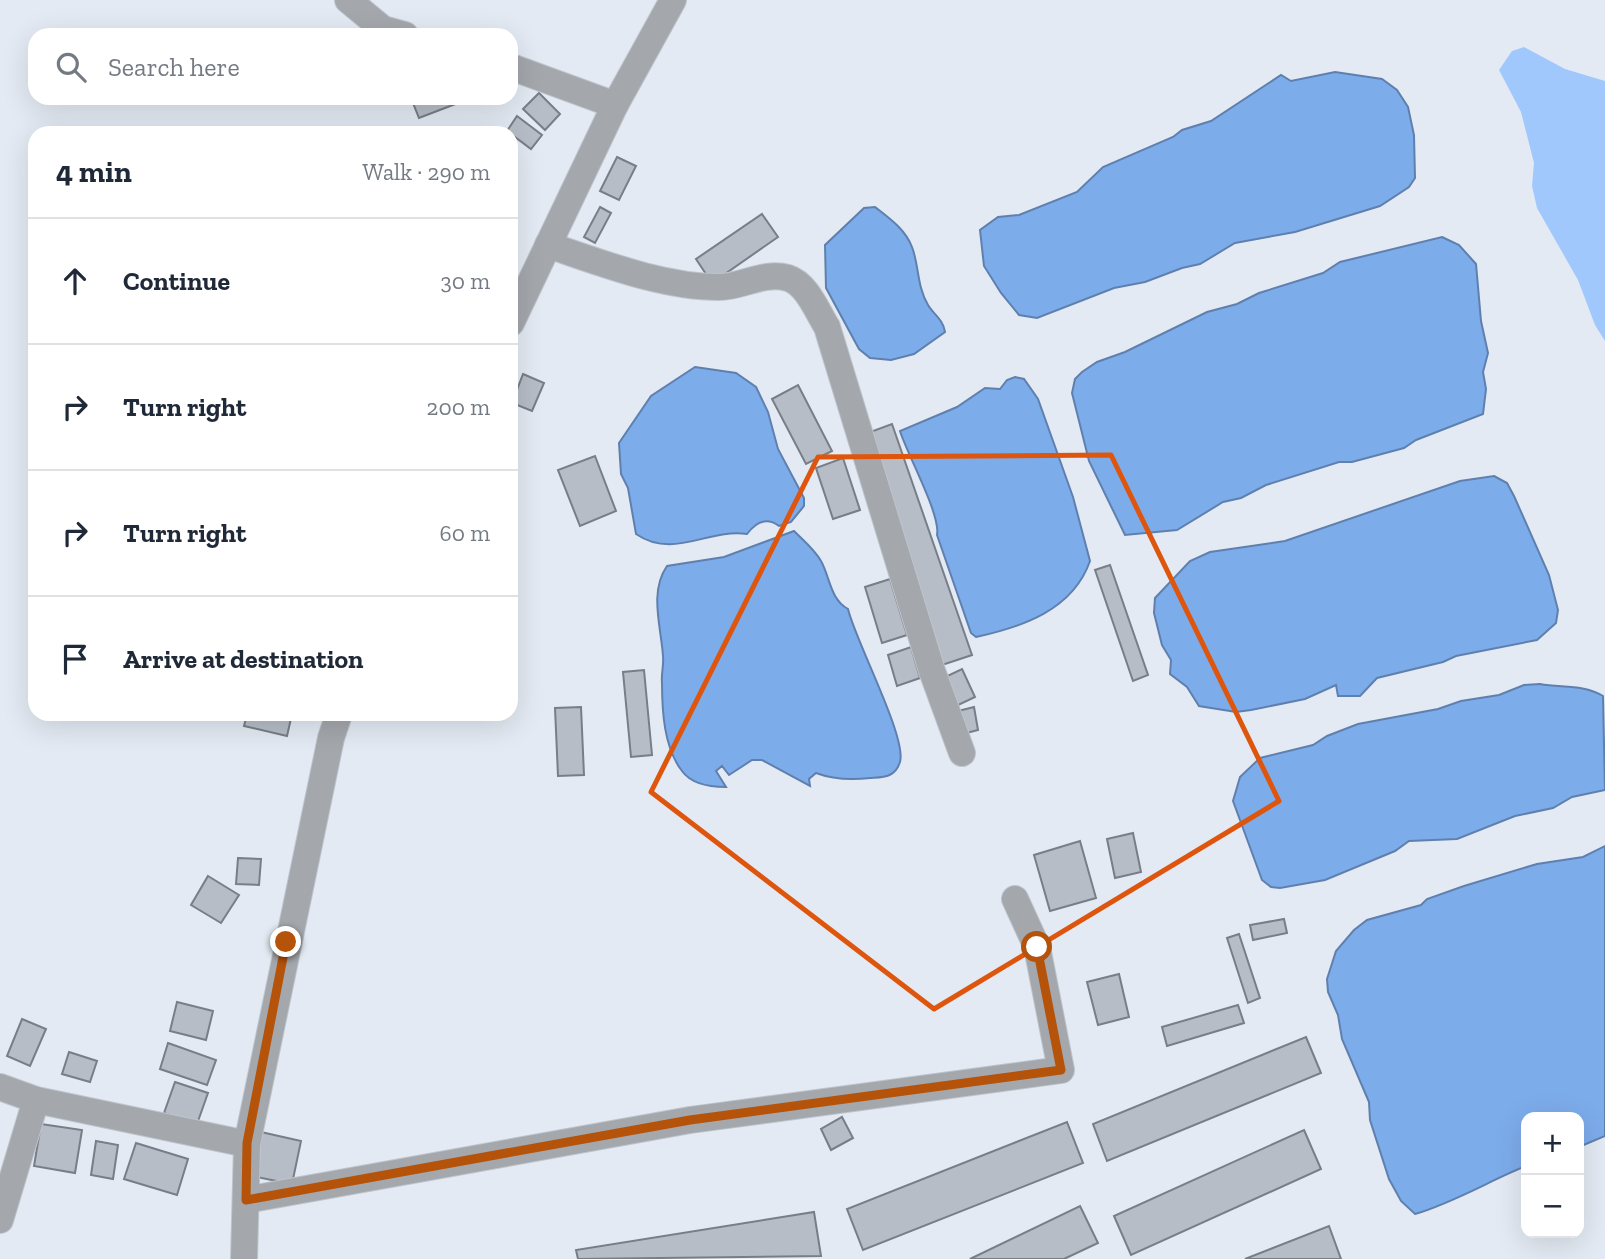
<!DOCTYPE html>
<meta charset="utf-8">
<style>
:root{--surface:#fff;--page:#f6f6f7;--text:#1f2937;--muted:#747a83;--line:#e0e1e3}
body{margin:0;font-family:"Zilla Slab",serif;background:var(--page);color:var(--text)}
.controls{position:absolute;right:21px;bottom:21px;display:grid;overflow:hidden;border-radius:14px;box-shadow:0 7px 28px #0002}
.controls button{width:63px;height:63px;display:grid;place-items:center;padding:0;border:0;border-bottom:2px solid var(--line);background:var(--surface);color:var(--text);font:35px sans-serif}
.stop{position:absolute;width:21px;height:21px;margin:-16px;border:5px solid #b45309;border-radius:50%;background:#fff}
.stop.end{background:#b45309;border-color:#fff;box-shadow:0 2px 7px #0008}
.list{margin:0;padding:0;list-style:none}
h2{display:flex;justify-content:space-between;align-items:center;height:91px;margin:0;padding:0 28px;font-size:30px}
h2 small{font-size:23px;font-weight:400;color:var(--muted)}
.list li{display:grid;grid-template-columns:46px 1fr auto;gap:21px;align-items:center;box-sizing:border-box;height:126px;padding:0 28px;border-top:2px solid var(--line)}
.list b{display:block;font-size:26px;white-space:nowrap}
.list em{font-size:23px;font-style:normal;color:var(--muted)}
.icon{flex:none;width:38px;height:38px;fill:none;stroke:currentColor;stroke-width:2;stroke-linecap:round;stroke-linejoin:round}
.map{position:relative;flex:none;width:1605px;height:1259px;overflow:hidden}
.search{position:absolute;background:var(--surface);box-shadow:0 7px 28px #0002;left:28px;top:28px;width:490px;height:77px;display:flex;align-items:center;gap:18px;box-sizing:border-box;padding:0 24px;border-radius:21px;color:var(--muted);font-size:26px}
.panel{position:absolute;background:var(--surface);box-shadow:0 7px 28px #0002;left:28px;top:126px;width:490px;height:595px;border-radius:21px}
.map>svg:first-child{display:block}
.green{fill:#a1c8fc}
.water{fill:#7daceb;stroke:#5f80ae;stroke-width:2}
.building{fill:#b6bdc6;stroke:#787e87;stroke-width:2}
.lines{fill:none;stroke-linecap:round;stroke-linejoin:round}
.minor-casing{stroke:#bec5cd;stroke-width:28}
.minor{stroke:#a4a7ac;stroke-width:26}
.route{stroke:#b45309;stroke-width:9}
.marked{fill:none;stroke:#de560d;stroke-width:5;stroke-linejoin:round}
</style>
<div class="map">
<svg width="1605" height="1259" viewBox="0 0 1605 1259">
<rect width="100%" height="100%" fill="#e3eaf3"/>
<!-- green -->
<polygon class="green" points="1524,47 1565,69 1605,81 1605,341 1595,325 1578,280 1537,208 1532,186 1534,163 1521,112 1499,70 1512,51"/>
<!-- water -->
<g class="water">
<polygon points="1335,72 1382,79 1397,90 1408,107 1414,135 1415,178 1409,187 1380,206 1295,232 1235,243 1200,264 1182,268 1145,282 1114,288 1037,318 1019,315 1001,293 984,266 980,230 998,217 1019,215 1077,192 1103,167 1173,137 1182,130 1211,121 1281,75 1291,81"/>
<path d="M875,207C889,218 905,229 912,247C919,265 917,287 928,305C934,315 943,319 945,332L914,354L891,360L870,358L859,349L826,288L825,245L864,208Z"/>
<polygon points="1442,237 1459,245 1476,264 1481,321 1488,353 1483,372 1486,389 1483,414 1416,440 1404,448 1352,462 1339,462 1266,485 1241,498 1223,502 1177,530 1125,535 1089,461 1072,393 1075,379 1082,372 1097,362 1125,352 1207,312 1237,304 1259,293 1323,273 1340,262"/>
<path d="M695,367L736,373L756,387L768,412L778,449L804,498V506L791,522L779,526C767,517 756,522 747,534C708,528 674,560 636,534L628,488L621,474L619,443L651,396Z"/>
<path d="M1015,377L1024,379L1038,399L1073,497L1090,561C1073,610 1022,627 976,637L971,633L937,535C941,515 907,454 900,431L957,407L985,388L1000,389L1007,380Z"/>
<polygon points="1494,476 1507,483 1514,496 1549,575 1558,610 1556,623 1537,640 1456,656 1443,662 1377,678 1360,696 1338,696 1336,685 1305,699 1251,710 1236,712 1199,706 1187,687 1170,674 1171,660 1162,645 1154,613 1155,598 1190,561 1210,552 1285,541 1460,481"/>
<path d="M794,531C803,540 815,550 821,561C830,577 830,599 848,609C855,640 907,737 900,762C895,778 883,777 870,778C853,780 832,779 816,773L809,779L810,786L762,760H752L729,775L722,766L716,771L726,787C711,787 692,785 682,771C664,748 662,711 662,683C661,674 664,665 663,656C661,626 649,592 667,566L724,557Z"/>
<path d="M1540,684C1562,688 1583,684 1603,696L1605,790L1572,797L1553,808L1515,816L1457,839L1409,841L1395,851L1325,880L1280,888L1271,887L1262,880L1233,801L1240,777L1260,758L1313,745L1327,736L1358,724L1438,709L1461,701L1499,695L1524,685Z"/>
<path d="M1605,846V1136L1579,1147V1117H1526V1166C1491,1180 1453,1203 1415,1214L1401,1201L1389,1179L1370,1120L1369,1102L1342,1039L1338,1015L1328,992L1327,979L1336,951L1354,930L1367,920L1421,905L1427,899L1464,886L1537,864L1583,857Z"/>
</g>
<!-- building -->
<g class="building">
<polygon points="539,93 560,114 545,130 523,109"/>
<polygon points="411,98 457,98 458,103 419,118"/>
<polygon points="517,116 542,135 531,149 507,131"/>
<polygon points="617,157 636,166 619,200 600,191"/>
<polygon points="600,207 611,213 595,243 584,237"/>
<polygon points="762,214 778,237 712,283 696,259"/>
<polygon points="523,374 544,383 532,411 512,403"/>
<polygon points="798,385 832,451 806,464 772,399"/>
<polygon points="892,424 972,655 942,665 862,435"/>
<polygon points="595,456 616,511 580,526 558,470"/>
<polygon points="843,458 860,510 833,519 816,468"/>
<polygon points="1110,565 1148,675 1133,681 1095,570"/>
<polygon points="890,579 907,635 882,643 865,587"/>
<polygon points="911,647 920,678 897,686 888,655"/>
<polygon points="962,669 975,697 952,708 939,680"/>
<polygon points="644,670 652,755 631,757 623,672"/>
<polygon points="581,707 584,775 558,776 555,708"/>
<polygon points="974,707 978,730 959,735 954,712"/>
<polygon points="247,714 292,714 287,736 244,726"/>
<polygon points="1133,833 1141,872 1115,878 1107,839"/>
<polygon points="1080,841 1096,898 1050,911 1034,855"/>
<polygon points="238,858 261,859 259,885 236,884"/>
<polygon points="208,876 239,895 221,923 191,905"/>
<polygon points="1284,919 1287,933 1253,940 1250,925"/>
<polygon points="1239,934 1260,998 1248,1003 1227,938"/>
<polygon points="1119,974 1129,1017 1098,1025 1087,982"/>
<polygon points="177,1002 213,1011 206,1040 170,1031"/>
<polygon points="1238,1005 1244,1023 1167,1046 1162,1027"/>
<polygon points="22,1019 46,1029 30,1066 7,1056"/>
<polygon points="1306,1037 1321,1073 1107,1161 1093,1124"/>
<polygon points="168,1043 216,1060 207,1085 160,1069"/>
<polygon points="69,1052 97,1061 90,1082 62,1074"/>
<polygon points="175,1082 208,1093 197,1124 164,1113"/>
<polygon points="842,1117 853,1138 831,1150 821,1129"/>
<polygon points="1067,1122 1083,1163 863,1250 847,1209"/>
<polygon points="41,1124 82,1130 75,1173 34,1166"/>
<polygon points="1304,1130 1321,1169 1131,1255 1114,1216"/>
<polygon points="261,1132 301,1141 292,1184 251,1176"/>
<polygon points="96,1141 118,1145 113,1179 91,1175"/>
<polygon points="136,1143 188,1159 177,1195 124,1179"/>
<polygon points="1080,1206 1098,1243 1064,1259 970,1259"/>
<polygon points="814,1212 821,1256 578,1259 576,1250"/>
<polygon points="1329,1226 1341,1259 1245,1259"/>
</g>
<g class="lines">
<defs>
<g id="minor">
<polyline points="348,0 383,29 405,35"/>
<polyline points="511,67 615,105"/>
<path d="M548,245C602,263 662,287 719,287C742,287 764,271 788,278C807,284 817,311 827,327L932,671L962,753"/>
<polyline points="511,323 615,105 673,0"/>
<polyline points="0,1087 36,1100 247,1144"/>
<polyline points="246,1200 690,1120 1061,1070 1037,947 1015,899"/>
<polyline points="0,1220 36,1100"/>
<polyline points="244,1259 247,1144 331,738 339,714"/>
</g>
</defs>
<!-- minor casing -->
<use href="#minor" class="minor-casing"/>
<!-- minor -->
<use href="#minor" class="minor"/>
</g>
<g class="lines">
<!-- route -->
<polyline class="route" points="286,942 247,1143 246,1200 690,1120 1061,1070 1037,947"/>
</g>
<!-- marked area -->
<path class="marked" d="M1111,455L1279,801L934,1009L651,792L818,457Z"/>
</svg>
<div class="controls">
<button>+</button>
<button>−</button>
</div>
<div class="stop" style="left:1037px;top:947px"></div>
<div class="stop end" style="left:286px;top:942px"></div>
<div class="search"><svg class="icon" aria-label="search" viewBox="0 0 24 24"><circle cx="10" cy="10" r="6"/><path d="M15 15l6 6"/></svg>Search here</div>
<section class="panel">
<h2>4 min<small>Walk · 290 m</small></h2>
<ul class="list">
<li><svg class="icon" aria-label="ahead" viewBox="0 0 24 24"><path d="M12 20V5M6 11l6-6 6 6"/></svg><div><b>Continue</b></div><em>30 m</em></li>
<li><svg class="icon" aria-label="right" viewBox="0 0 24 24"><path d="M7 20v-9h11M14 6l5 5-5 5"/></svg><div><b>Turn right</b></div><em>200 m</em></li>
<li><svg class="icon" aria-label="right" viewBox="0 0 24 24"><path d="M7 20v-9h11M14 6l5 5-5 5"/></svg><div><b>Turn right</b></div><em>60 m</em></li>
<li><svg class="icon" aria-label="arrive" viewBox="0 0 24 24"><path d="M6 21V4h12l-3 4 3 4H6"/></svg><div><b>Arrive at destination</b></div></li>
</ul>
</section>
</div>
